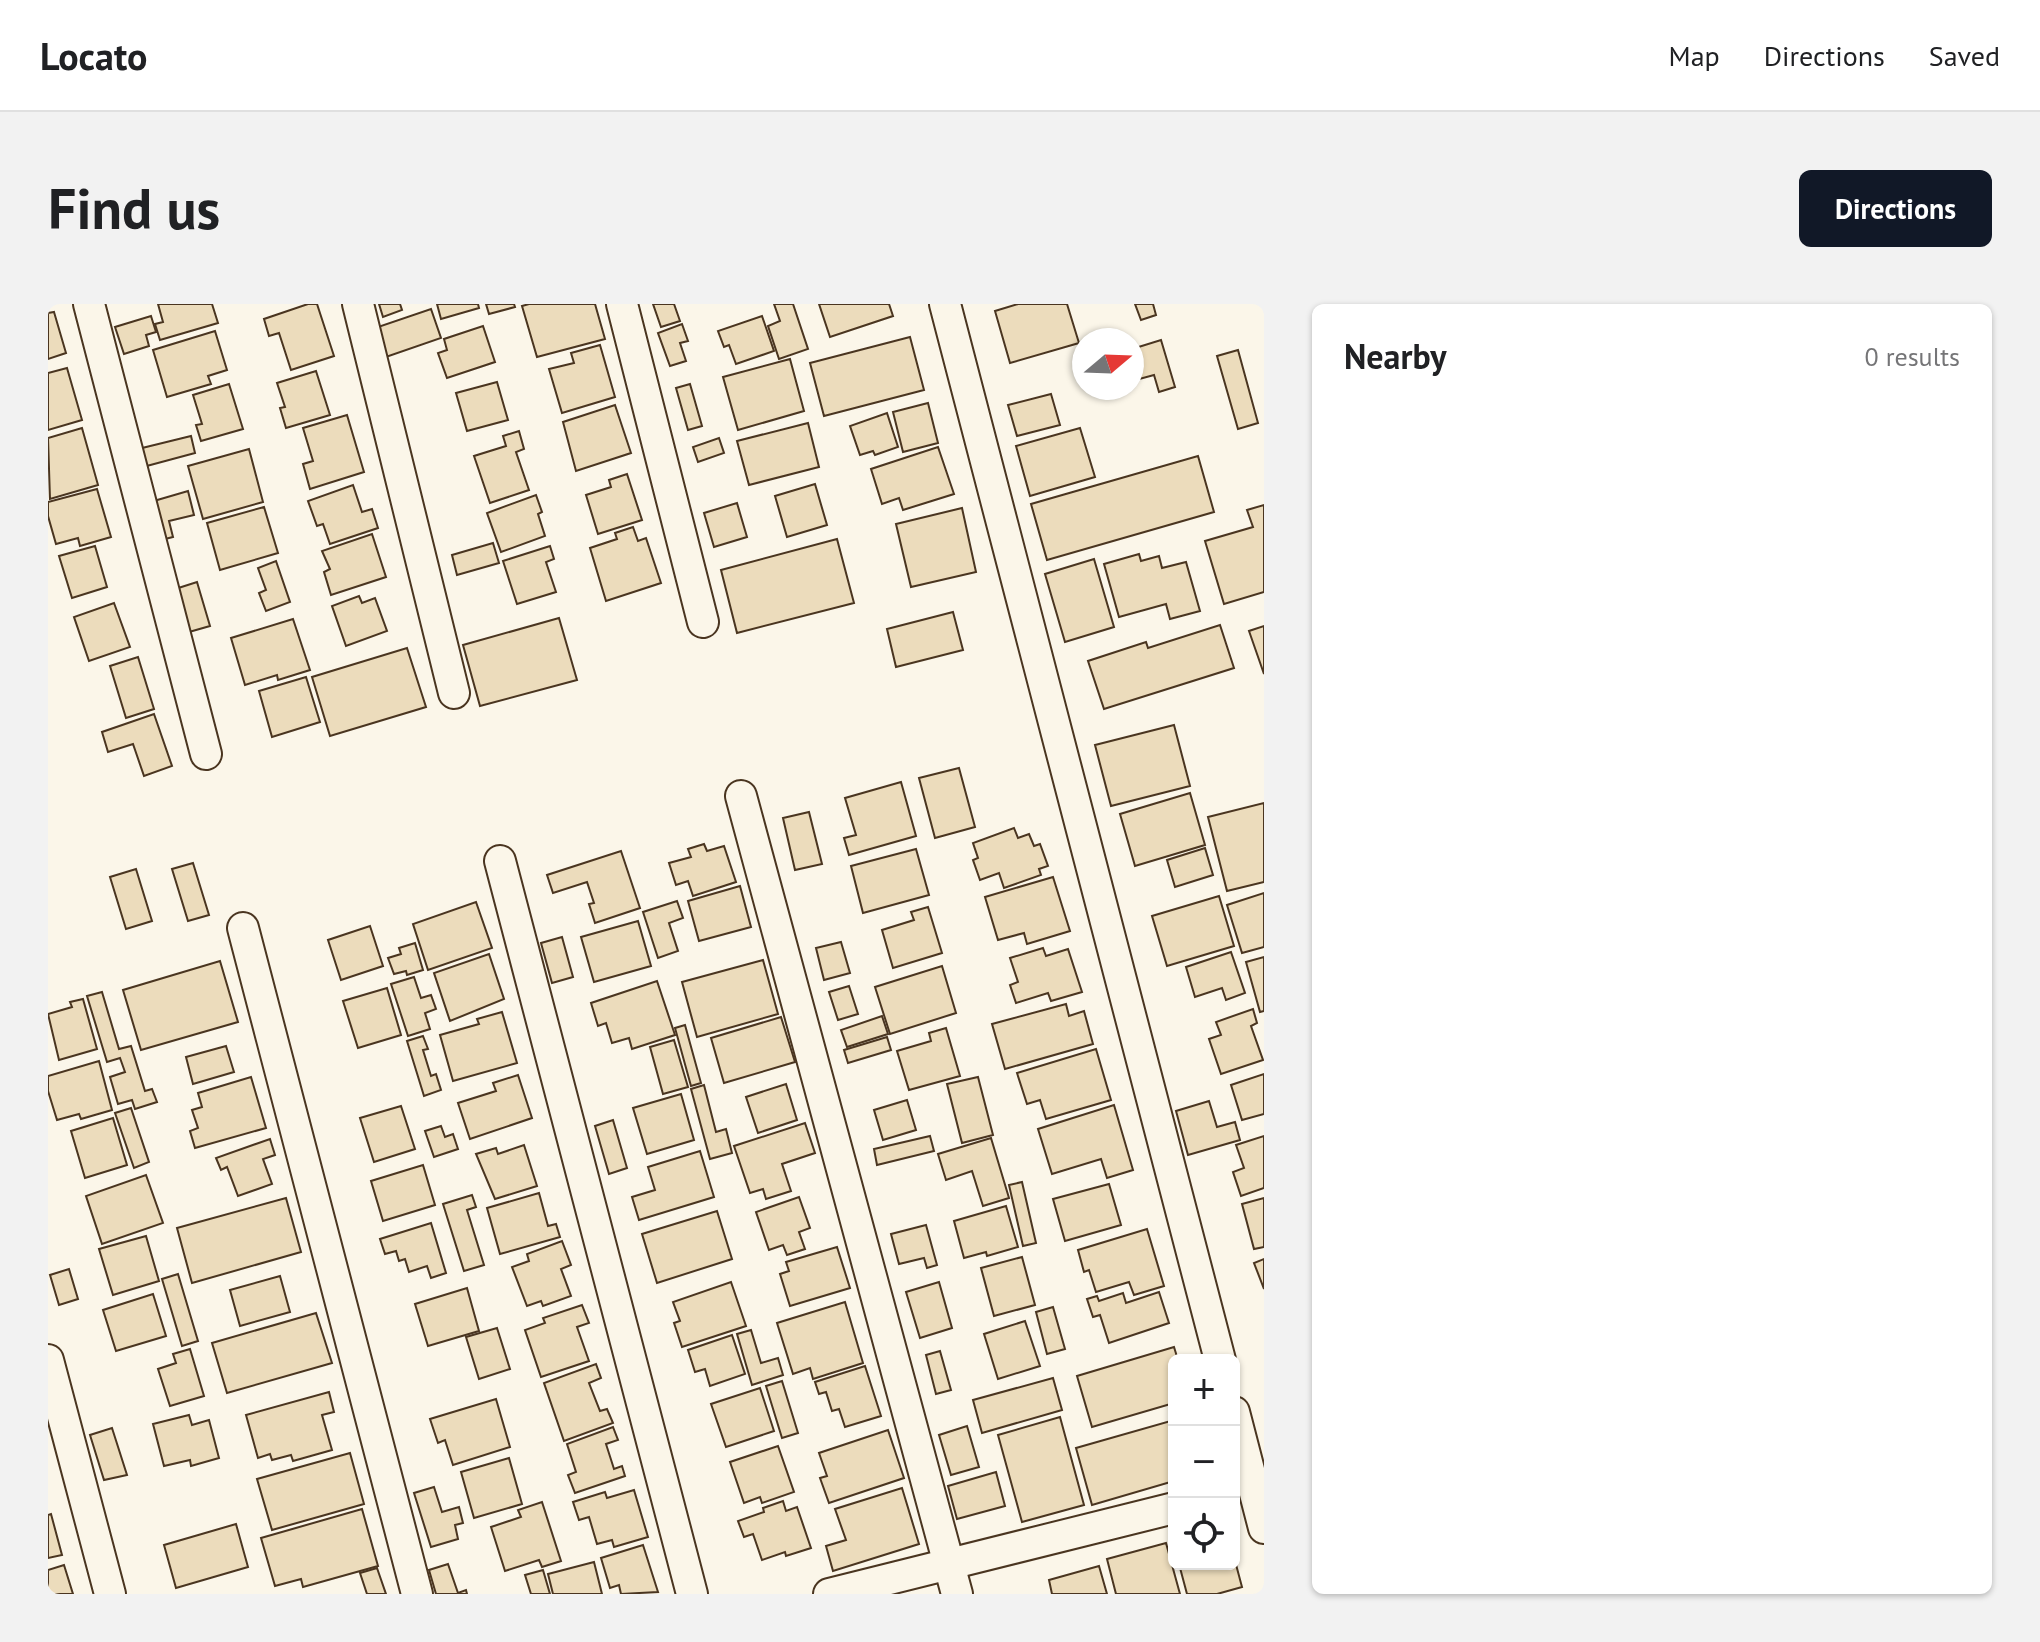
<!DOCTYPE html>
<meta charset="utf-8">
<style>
:root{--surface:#fff;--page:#f2f2f2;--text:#202124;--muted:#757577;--line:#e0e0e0;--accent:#111827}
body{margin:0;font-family:"PT Sans",sans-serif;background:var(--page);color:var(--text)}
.controls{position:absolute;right:24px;bottom:24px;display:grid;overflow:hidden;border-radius:12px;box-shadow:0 2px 6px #0004}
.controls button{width:72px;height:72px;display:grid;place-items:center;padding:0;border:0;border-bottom:2px solid var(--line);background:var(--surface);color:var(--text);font:40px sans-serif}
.compass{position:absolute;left:1024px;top:24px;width:72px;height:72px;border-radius:50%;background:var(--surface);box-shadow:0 2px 6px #0004;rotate:71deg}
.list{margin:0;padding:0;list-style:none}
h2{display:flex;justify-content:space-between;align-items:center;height:104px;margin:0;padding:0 32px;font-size:34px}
h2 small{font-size:26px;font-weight:400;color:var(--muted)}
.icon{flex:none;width:44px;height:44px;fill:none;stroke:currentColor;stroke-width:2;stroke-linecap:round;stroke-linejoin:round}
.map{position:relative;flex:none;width:1216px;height:1290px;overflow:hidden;border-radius:12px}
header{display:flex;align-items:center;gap:48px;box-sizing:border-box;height:112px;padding:0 40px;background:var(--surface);border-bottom:2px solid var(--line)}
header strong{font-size:38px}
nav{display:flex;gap:44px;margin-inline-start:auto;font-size:28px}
.intro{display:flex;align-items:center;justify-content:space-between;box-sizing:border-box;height:192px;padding:0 48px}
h1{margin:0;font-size:56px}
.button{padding:20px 36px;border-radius:12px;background:var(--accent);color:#fff;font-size:28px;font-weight:700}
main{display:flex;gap:48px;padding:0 48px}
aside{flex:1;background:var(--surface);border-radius:12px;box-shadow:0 2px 6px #0004}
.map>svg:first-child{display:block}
.building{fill:#ecdcbc;stroke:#4a3520;stroke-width:2}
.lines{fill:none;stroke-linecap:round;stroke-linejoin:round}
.minor-casing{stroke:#4a3520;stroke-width:34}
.minor{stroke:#fbf6e9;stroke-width:30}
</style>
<header>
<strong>Locato</strong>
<nav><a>Map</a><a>Directions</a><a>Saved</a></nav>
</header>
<div class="intro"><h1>Find us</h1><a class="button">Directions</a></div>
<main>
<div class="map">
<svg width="1216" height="1290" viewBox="0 0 1216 1290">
<rect width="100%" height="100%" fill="#fbf6e9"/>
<!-- building -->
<g class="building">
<polygon points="110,0 164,0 170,19 112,36 107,20 115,18"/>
<polygon points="260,0 269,0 286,52 243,66 231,29 221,32 216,15"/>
<polygon points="331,0 352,0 354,6 335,13"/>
<polygon points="389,0 430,0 431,4 393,15"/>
<polygon points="438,0 466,0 467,3 441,10"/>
<polygon points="481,0 547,0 557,35 489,53 474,2"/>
<polygon points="605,0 626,0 632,17 613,23"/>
<polygon points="726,0 745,0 760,45 731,55 720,22 732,17"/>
<polygon points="771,0 841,0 845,12 782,33"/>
<polygon points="970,0 1019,0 1031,39 962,59 947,7"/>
<polygon points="1087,0 1105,0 1108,11 1093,16"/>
<polygon points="383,5 393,34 335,54 324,25"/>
<polygon points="6,8 18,49 0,55 0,9"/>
<polygon points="103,12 108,28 98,31 101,42 76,50 67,23"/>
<polygon points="714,12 726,47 688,60 681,41 676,43 670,27"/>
<polygon points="634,20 640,37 632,39 638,57 622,62 610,29"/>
<polygon points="435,22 447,58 399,74 390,49 399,46 396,35"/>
<polygon points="167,27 179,66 160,72 163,80 119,93 105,46"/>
<polygon points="862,33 876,86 776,112 762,59"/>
<polygon points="1113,36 1127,83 1111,88 1106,71 1084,77 1084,45"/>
<polygon points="552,41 567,93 514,109 501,65 526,59 523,49"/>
<polygon points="1190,46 1210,119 1190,125 1169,52"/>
<polygon points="742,55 756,107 690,126 675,73"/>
<polygon points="19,64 34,116 0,126 0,69"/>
<polygon points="268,67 282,111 238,124 232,104 237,103 229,79"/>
<polygon points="449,78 460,116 419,127 408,89"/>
<polygon points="181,80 195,125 153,137 148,121 154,120 145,91"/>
<polygon points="642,80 654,122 640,126 628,84"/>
<polygon points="1003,90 1012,121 969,132 960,101"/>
<polygon points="880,99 890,139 855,148 845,108"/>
<polygon points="567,101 583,149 528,167 515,118"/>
<polygon points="839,109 850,143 827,151 825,147 812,151 802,122"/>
<polygon points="299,111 316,168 262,185 255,160 265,157 255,124"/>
<polygon points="760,119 771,163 701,181 689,137"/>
<polygon points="34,124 50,181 2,195 0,134"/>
<polygon points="1032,124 1047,173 982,192 968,142"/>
<polygon points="471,127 476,145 468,148 481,186 442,199 426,152 458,142 455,132"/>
<polygon points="143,132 147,149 95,163 90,145"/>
<polygon points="671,134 676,149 650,158 645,143"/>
<polygon points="890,143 906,190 855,206 851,194 834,200 823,165"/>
<polygon points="201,145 215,198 155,215 140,162"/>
<polygon points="1150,152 1166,208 999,256 983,200"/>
<polygon points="579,170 594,216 550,230 538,191 563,183 561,176"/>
<polygon points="767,180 779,221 739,233 727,192"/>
<polygon points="305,181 314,208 324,205 330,224 282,240 275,220 269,222 260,197"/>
<polygon points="49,185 63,233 32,242 30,234 8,240 0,212 0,198"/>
<polygon points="140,187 146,211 121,217 125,233 109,237 99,199"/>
<polygon points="488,191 494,208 490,210 497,232 453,248 439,209"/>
<polygon points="689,199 699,233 666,243 656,209"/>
<polygon points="1216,201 1216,288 1176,300 1157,237 1205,223 1199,206"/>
<polygon points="216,203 230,249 172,266 159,219"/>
<polygon points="914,204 928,268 863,283 848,220"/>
<polygon points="585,223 590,237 598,234 613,279 558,297 542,244 569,235 567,229"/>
<polygon points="324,230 338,273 283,291 276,268 282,265 274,247"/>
<polygon points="789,235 806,299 689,329 673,266"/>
<polygon points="445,239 451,259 409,271 404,251"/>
<polygon points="47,242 59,283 24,294 11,252"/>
<polygon points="502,242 506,255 498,258 508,288 469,300 455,257"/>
<polygon points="1091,250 1093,257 1111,252 1114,264 1138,258 1152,307 1122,315 1118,300 1071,313 1056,260"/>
<polygon points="1046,255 1066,323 1017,338 997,270"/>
<polygon points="228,257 242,298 218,307 211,289 218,286 210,264"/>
<polygon points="149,278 162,322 134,330 121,287"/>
<polygon points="311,292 314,299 327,294 339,327 298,342 284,302"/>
<polygon points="66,299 82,343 41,357 26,313"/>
<polygon points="905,308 915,346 848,363 839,325"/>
<polygon points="511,314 529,376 432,402 415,341"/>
<polygon points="245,315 262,366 230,376 229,371 197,381 183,334"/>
<polygon points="1172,321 1186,364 1056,405 1040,357 1098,338 1100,344"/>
<polygon points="1216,322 1216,370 1201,327"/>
<polygon points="359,344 378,403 282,432 264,373"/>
<polygon points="90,353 106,405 78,414 62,362"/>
<polygon points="258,373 272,418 224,433 211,387"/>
<polygon points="106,410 124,462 96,472 85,440 60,448 54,428"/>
<polygon points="1126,421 1142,482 1063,502 1047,441"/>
<polygon points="911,464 927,523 887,534 871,474"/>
<polygon points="853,478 868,532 801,551 796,534 808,531 797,494"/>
<polygon points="1142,489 1157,541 1087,562 1072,510"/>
<polygon points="1216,499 1216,578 1179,587 1160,513"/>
<polygon points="761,508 774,560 747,566 735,514"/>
<polygon points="966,524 970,534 981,530 986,542 992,540 1000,562 991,565 993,571 956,584 951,569 932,576 925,556 930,554 925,539"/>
<polygon points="656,540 659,547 676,542 688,578 645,592 640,577 628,581 621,559 643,553 640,545"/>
<polygon points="1157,544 1165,571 1127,583 1119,556"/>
<polygon points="868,545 881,591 815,609 803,562"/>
<polygon points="573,547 592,604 547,619 541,600 546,599 539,578 505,589 499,571"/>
<polygon points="145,559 161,611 140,617 124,565"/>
<polygon points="88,565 104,617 78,625 62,573"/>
<polygon points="1005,573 1022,627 979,640 976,629 950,636 937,593"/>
<polygon points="692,582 703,623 651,637 640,597"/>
<polygon points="1216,589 1216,643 1194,649 1179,601"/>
<polygon points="1171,592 1186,642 1119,662 1104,612"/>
<polygon points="629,597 635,614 621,619 630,647 610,654 595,608"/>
<polygon points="428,598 444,644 380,666 365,620"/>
<polygon points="880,603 894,649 845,664 834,626 866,616 863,608"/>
<polygon points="590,617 603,662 546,678 533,633"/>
<polygon points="322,622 335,662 293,676 280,636"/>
<polygon points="514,633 525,673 504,679 493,639"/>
<polygon points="793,638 802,669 776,676 768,644"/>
<polygon points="367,639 375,666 359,671 358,667 346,670 340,654 353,650 351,644"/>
<polygon points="995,644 998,652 1020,645 1034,688 1003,697 1000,689 968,699 962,681 970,678 962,654"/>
<polygon points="1183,648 1197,689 1178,696 1174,684 1147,693 1138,663"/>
<polygon points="441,650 456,695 402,717 386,669"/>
<polygon points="1216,653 1216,707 1212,708 1198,658"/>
<polygon points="715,656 730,710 649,733 634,678"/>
<polygon points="172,657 190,718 93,746 75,686"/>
<polygon points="894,662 908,709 842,730 827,683"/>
<polygon points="366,673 373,694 383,691 388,705 377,709 382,725 360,732 343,680"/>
<polygon points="609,677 627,731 584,745 581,734 564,739 558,719 550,722 543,699"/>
<polygon points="801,682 810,710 790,716 781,688"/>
<polygon points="339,684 353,731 310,744 295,697"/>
<polygon points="54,688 71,745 83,742 97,787 104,785 109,798 87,805 84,796 70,800 62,773 77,768 72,754 59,758 39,692"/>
<polygon points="35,695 49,745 11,756 0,710 24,703 22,698"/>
<polygon points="1018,700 1021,712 1036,707 1045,740 957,765 944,720"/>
<polygon points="1205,705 1209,719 1203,722 1215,756 1173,770 1161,735 1173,731 1168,718"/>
<polygon points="454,708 469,759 405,777 392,731 431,720 429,715"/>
<polygon points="834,712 840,730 799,743 793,726"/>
<polygon points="733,713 747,758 676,779 663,734"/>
<polygon points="637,721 653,779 643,782 627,724"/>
<polygon points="898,724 912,772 861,786 849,747 883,737 881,729"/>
<polygon points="375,732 380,745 375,746 383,772 388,770 393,786 376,792 359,737"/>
<polygon points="839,733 843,746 800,759 796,746"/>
<polygon points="626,736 640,783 615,790 602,743"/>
<polygon points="178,742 186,768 145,780 138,753"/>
<polygon points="1048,745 1063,796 998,815 992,796 979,800 969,769"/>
<polygon points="51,757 64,806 33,815 31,810 9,816 0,787 0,772"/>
<polygon points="1216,770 1216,810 1194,816 1183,781"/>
<polygon points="470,771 484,814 422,835 410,799 448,787 445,779"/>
<polygon points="203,773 218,824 147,844 142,827 150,824 144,806 154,803 150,789"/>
<polygon points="930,773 945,831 914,839 899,780"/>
<polygon points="738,780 749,816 710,829 698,793"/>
<polygon points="656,781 668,828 678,825 684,849 662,855 643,785"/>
<polygon points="633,790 646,836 599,850 585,804"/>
<polygon points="859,796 868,826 835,836 826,806"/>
<polygon points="1161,797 1169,823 1187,818 1192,836 1140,851 1128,807"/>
<polygon points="1066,801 1085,866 1059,874 1053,855 1004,870 990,825"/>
<polygon points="353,802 367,845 326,858 312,814"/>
<polygon points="83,804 101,858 86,864 67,809"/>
<polygon points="65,814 79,861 37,874 23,827"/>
<polygon points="565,816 579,864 561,870 547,822"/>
<polygon points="757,819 767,849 734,860 743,887 718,895 715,885 702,889 686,842"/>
<polygon points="393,822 397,833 405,830 410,845 386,853 377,827"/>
<polygon points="882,832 886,847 829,861 826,845"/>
<polygon points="1216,832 1216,884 1193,892 1185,868 1196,864 1188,841"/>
<polygon points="943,834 961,894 935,902 924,867 898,876 890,850"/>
<polygon points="222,835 227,851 215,855 224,880 190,892 179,863 173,866 168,854"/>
<polygon points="476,841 489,882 447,895 428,850 448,844 450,850"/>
<polygon points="652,847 666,893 591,916 584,893 607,886 600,863"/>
<polygon points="375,861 387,901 335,917 323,877"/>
<polygon points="98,871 115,919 54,940 38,892"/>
<polygon points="974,878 988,939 975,942 961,881"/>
<polygon points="1061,880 1073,921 1017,937 1005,895"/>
<polygon points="491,889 500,922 508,920 512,933 452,950 439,904"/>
<polygon points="424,891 428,903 419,906 436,961 416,967 395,900"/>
<polygon points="751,893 762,924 751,928 757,945 739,951 735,941 721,946 708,908"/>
<polygon points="238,894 253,948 144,979 129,924"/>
<polygon points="1216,894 1216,943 1206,945 1194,900"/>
<polygon points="958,902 970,943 939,952 938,948 916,954 906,917"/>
<polygon points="669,907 684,955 609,979 594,930"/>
<polygon points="383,919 398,969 383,974 379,962 361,968 357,955 351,957 348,947 337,950 332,935"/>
<polygon points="878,921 889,961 879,964 876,954 851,960 843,930"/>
<polygon points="1099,925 1116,982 1086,991 1081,978 1048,988 1041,966 1036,968 1030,946"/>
<polygon points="98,932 111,977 65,991 51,945"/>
<polygon points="514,937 523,961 513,965 523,992 495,1002 493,997 479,1002 464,963 481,957 479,950"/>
<polygon points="789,943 802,984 742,1002 732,970 741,967 738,958"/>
<polygon points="974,953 987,1001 946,1012 933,964"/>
<polygon points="1216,955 1216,985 1206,959"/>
<polygon points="21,965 30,995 11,1001 2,971"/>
<polygon points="130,970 150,1037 134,1042 114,975"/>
<polygon points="232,972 242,1008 192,1022 182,986"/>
<polygon points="683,978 698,1022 634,1043 626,1019 632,1017 625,998"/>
<polygon points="891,978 904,1024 872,1034 858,988"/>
<polygon points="419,984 431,1027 380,1042 367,1000"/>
<polygon points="1111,988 1121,1019 1061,1039 1052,1011 1045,1013 1039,995 1049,992 1051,997 1075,989 1078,999"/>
<polygon points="105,990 118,1032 68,1047 55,1006"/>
<polygon points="797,998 815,1059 765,1075 762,1064 745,1070 729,1019"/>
<polygon points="534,1001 541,1019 529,1023 541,1057 493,1073 477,1026 497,1019 495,1014"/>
<polygon points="1005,1003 1017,1045 999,1050 988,1008"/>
<polygon points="268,1009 284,1059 179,1089 164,1039"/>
<polygon points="977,1017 992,1062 950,1075 936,1030"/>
<polygon points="449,1024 462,1065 431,1075 418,1033"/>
<polygon points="703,1026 713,1059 730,1054 735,1071 704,1081 689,1030"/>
<polygon points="684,1031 697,1070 662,1082 657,1065 647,1068 640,1046"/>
<polygon points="1126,1043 1130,1056 1126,1056 1126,1099 1044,1123 1029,1072"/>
<polygon points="142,1045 156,1092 122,1102 110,1065 128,1059 125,1050"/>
<polygon points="892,1047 903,1086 888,1090 878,1051"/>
<polygon points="548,1060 553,1074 541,1079 552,1107 559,1105 565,1119 516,1137 496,1079"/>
<polygon points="817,1062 833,1112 797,1123 791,1105 784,1107 778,1088 771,1090 767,1078"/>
<polygon points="1005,1074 1014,1106 934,1129 925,1096"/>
<polygon points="734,1077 750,1129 734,1134 718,1082"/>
<polygon points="712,1084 726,1127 678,1143 663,1100"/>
<polygon points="281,1088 286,1108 274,1111 284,1146 245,1157 243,1151 224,1156 222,1150 210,1154 198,1111"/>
<polygon points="448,1095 462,1143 405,1161 397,1136 390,1139 382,1115"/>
<polygon points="141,1111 144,1121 161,1116 171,1154 143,1162 142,1156 116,1162 105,1120"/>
<polygon points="1012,1113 1036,1201 974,1218 950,1131"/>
<polygon points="1126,1116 1126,1177 1044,1201 1028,1144"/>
<polygon points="919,1122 931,1163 903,1171 891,1131"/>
<polygon points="565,1123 570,1136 558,1140 566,1165 574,1162 577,1172 527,1189 520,1171 528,1168 519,1140"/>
<polygon points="64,1124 79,1171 56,1176 42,1131"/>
<polygon points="840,1126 856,1174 781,1199 772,1174 779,1172 771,1149"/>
<polygon points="730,1142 746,1188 714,1199 712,1193 696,1199 682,1158"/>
<polygon points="302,1149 316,1200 224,1226 209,1175"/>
<polygon points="461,1154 474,1200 426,1214 413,1168"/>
<polygon points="948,1168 957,1202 909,1215 900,1182"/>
<polygon points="386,1183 394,1208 411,1203 415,1219 407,1221 410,1235 383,1243 366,1189"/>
<polygon points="854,1184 871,1240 785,1267 778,1242 798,1236 787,1205"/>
<polygon points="586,1186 600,1233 566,1243 564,1236 549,1240 541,1213 531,1216 525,1198 557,1188 559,1194"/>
<polygon points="735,1197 738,1207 749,1203 763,1244 738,1252 737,1248 714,1256 705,1230 696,1233 690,1217 716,1208 715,1204"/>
<polygon points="494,1198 513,1257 494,1263 491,1256 457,1267 443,1223 473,1213 470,1206"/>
<polygon points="314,1205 330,1262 255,1283 253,1275 227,1282 213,1234"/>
<polygon points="3,1210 14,1251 0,1254 0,1211"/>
<polygon points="188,1220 200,1263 128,1284 116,1241"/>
<polygon points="1118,1239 1132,1290 1068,1290 1059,1255"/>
<polygon points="595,1241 610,1288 573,1290 571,1281 562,1284 553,1254"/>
<polygon points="1186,1253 1194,1283 1169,1290 1139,1290 1131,1260 1186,1260"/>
<polygon points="546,1258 554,1290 505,1290 500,1270"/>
<polygon points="400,1260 410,1289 418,1286 419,1290 388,1290 381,1266"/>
<polygon points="16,1261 25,1290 0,1290 0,1266"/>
<polygon points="1051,1262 1059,1290 1004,1290 1001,1276"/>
<polygon points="329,1264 338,1290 319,1290 312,1269"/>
<polygon points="495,1266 502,1290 483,1290 477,1271"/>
</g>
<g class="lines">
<defs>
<g id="minor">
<polyline points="41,0 158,450"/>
<polyline points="310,0 406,389"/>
<polyline points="574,0 655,318"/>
<polyline points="897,0 1172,1056"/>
<polyline points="693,492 909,1290"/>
<polyline points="452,557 644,1290"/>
<polyline points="195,624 369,1290"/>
<polyline points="0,1056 62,1290"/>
<polyline points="1186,1108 1216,1224"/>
<polyline points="781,1290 1126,1204"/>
</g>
</defs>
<!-- minor casing -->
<use href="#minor" class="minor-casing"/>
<!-- minor -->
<use href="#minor" class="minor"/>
</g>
</svg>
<div class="controls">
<button>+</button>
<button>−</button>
<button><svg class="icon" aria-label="locate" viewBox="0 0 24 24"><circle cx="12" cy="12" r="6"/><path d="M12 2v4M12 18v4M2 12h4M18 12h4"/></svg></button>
</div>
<svg class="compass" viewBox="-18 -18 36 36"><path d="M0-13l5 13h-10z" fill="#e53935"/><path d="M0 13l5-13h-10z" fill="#757577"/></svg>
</div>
<aside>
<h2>Nearby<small>0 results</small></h2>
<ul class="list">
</ul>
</aside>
</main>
